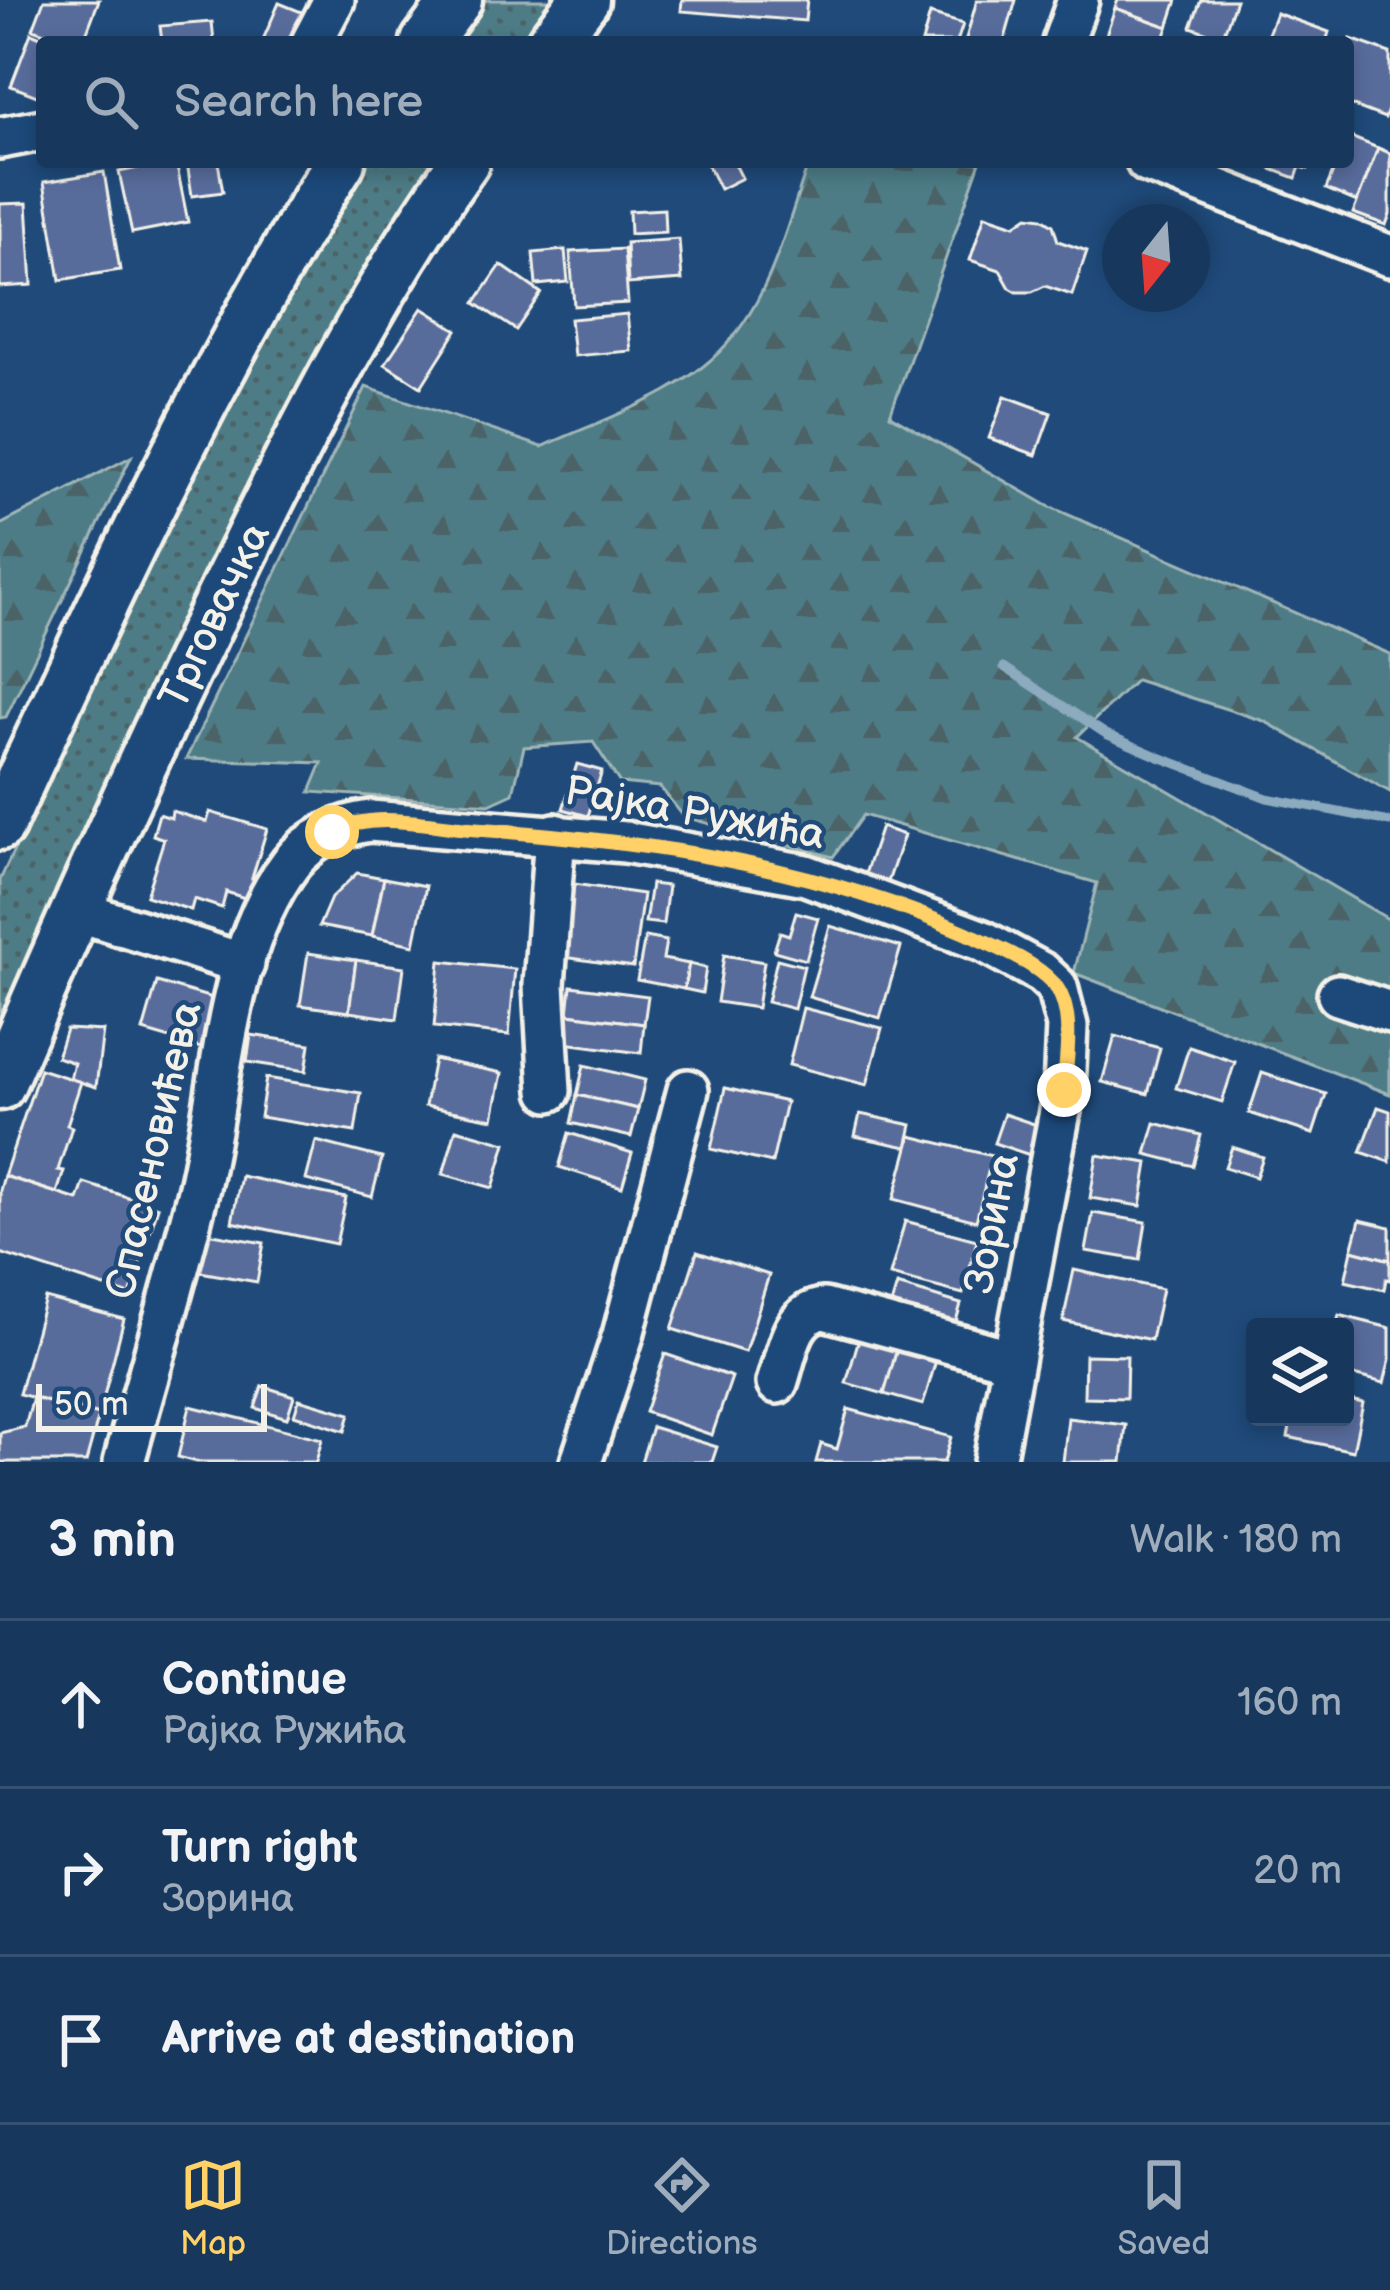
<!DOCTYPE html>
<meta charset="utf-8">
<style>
:root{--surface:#17385c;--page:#244365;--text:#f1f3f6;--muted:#9eacbb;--line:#365272;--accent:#ffd166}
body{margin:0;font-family:"Balsamiq Sans",sans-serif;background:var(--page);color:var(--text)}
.controls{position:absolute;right:36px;bottom:36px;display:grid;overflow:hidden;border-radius:12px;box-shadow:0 6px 18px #0003}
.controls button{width:108px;height:108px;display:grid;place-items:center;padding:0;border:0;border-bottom:3px solid var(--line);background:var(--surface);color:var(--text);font:60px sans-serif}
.compass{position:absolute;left:1102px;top:204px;width:108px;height:108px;border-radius:50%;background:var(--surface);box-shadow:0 6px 18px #0003;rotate:197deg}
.scale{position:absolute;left:36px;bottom:30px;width:231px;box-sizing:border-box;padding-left:12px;border:6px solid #f4f1e8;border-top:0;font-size:33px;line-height:42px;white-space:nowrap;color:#f4f1e8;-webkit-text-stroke:9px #1f4a7a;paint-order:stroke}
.stop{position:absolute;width:36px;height:36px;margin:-27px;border:9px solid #ffd166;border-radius:50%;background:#fff}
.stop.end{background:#ffd166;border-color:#fff;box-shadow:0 3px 12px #0008}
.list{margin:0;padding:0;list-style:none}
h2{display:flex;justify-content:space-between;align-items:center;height:156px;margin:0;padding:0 48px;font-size:51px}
h2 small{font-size:39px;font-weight:400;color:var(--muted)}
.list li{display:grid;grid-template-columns:78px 1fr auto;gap:36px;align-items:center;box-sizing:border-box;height:168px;padding:0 48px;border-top:3px solid var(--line)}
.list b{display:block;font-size:45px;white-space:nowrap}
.list p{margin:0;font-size:39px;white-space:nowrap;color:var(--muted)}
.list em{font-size:39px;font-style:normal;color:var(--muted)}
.icon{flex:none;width:66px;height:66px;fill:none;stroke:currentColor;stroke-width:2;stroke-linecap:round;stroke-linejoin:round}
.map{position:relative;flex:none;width:1390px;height:1462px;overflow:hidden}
.search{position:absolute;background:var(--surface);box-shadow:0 6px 18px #0003;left:36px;right:36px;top:36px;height:132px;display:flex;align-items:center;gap:30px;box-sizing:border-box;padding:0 42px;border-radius:12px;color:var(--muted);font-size:45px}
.sheet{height:660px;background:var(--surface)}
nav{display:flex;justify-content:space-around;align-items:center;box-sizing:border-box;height:168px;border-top:3px solid var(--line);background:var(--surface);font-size:33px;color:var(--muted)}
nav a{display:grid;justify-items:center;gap:6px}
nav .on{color:var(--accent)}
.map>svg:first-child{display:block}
.grass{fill:url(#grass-dots);stroke:#a1b6b7;stroke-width:3}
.forest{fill:url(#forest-firs);stroke:#a1b6b7;stroke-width:3}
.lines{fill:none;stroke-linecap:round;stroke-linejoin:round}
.stream{stroke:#8cabbe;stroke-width:9}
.building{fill:#596c9c;stroke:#f4f1e8;stroke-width:3}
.minor-casing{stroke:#f4f1e8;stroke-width:48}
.major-casing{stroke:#f4f1e8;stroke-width:57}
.minor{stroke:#1f4a7a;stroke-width:39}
.major{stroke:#1f4a7a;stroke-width:48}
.route{stroke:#ffd166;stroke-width:15}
.labels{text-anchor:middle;stroke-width:9;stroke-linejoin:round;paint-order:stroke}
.street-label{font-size:42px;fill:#f4f1e8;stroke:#1f4a7a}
</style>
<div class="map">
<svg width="1390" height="1462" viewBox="0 0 1390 1462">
<defs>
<pattern id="grass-dots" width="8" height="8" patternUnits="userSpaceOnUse" patternTransform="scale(3)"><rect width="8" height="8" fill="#4e7c86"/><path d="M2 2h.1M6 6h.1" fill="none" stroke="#4c6266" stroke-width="1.8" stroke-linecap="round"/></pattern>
<pattern id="forest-firs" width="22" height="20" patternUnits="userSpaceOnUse" patternTransform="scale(3)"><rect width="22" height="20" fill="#4e7c86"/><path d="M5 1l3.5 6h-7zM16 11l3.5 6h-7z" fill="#4c6266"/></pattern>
</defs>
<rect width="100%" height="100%" fill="#1f4a7a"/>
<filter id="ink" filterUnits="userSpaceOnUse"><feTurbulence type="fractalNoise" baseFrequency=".00833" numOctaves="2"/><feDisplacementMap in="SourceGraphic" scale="24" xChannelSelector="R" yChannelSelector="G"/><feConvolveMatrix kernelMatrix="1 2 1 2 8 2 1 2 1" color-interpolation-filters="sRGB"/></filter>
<g filter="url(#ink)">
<!-- grass -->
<g class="grass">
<polygon points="479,0 552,0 521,42 446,42"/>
<polygon points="360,162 439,162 0,1036 0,880 220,409"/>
</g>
<!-- forest -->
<g class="forest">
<path d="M809,162H980L890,415L1048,506L1390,654V792L1264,721L1136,680L1077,737L1390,920V1094L1074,973L1097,883L863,815L833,857L684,817L660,787L620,783L593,742L524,747L513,793L489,804L310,792L322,763L186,759L366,387L542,447C605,418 687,394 732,338C773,290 788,220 809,162Z"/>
<polygon points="131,457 6,717 0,718 0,525"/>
</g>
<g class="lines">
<!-- stream -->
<polyline class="stream" points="1004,667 1106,734 1159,757 1267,798 1390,822"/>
</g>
<!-- building -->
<g class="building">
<polygon points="44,0 99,0 83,42 68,42 33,29"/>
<polygon points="682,0 807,0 805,21 681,11"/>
<polygon points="977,0 1016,0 1004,42 965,42"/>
<polygon points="1118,0 1177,0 1168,27 1115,8"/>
<polygon points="1201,0 1236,0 1222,38 1191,27"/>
<polygon points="279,3 304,13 291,42 262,42"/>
<polygon points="1115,8 1168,27 1163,42 1116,42 1105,38"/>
<polygon points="1276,13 1329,32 1326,42 1265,42"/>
<polygon points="930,14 963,24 957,42 922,42"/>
<polygon points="212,22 214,42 162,42 160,26"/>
<polygon points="31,33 53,42 42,42 42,98 11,86"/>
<polygon points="1351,39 1390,53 1390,104 1385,118 1348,104"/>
<polygon points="1348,136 1378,148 1357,202 1326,189 1337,162 1348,162"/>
<polygon points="1378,148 1390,153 1390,214 1386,225 1353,213"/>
<polygon points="143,162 176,162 188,222 132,233 119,172 143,167"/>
<polygon points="187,162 218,162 223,192 192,196"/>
<polygon points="706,162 734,162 742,178 720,189"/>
<polygon points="1274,162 1311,162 1308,169 1300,167 1296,178 1271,169"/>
<polygon points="104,172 120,270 60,280 44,182"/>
<polygon points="27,203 32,285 0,287 0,204"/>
<polygon points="664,209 665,232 630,234 629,211"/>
<polygon points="985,215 1015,225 1028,216 1042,218 1053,225 1058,241 1087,251 1072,295 1045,286 1032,292 1017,292 1010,288 1000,270 970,260"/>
<polygon points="679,239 682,280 628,284 626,243"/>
<polygon points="624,249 628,303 574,306 570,252"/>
<polygon points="565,250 568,282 536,285 533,253"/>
<polygon points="501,265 541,293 516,330 475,303"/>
<polygon points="422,308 457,330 421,387 385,364"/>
<polygon points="627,314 631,351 574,356 570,319"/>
<polygon points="1005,396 1051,413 1036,455 989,438"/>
<polygon points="577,764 602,771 588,816 563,809"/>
<polygon points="172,811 207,822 210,812 267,829 252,878 257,879 251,900 226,892 222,908 194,899 191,910 146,896 164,839 153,835 159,814 171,818"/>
<polygon points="881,827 904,835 886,888 863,880"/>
<polygon points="357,873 384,878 372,936 319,926 331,898"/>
<polygon points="384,878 426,886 414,945 372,936"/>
<polygon points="567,883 643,894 633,967 557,956"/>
<polygon points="651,884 668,886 663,924 645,922"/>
<polygon points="796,912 818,918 806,960 774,951 780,932 789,935"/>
<polygon points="830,926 901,947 880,1018 809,997"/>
<polygon points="645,937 666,941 663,959 689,964 684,989 637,980"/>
<polygon points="308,953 356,960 349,1012 300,1005"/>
<polygon points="724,955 764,962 757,1008 717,1002"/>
<polygon points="777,959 804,966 794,1009 767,1002"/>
<polygon points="356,960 404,967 397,1019 349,1012"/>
<polygon points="440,961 515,969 509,1035 434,1027"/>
<polygon points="689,964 706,968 702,993 684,989"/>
<polygon points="157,982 219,1000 204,1049 143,1031"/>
<polygon points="571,986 648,996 644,1024 568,1014"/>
<polygon points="803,1008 882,1028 867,1085 789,1065"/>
<polygon points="568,1014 644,1024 641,1053 564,1043"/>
<polygon points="66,1029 103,1031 96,1087 70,1079 74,1063 57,1057"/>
<polygon points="251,1035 310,1044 306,1071 247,1062"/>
<polygon points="1115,1036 1160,1048 1148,1094 1102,1082"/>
<polygon points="1189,1047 1235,1062 1222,1102 1176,1088"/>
<polygon points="434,1059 502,1073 493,1119 425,1106"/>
<polygon points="584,1065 645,1080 638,1109 577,1095"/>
<polygon points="40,1069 81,1082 67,1125 72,1127 58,1170 64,1171 57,1193 4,1176"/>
<polygon points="1262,1073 1326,1094 1313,1134 1249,1113"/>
<polygon points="266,1078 361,1093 355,1132 260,1117"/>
<polygon points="725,1088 786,1102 772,1163 711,1149"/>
<polygon points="577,1095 638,1109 631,1137 571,1123"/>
<polygon points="1378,1107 1390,1111 1390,1162 1361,1152"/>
<polygon points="860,1114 912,1125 907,1147 855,1136"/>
<polygon points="1004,1114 1043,1127 1033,1156 994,1143"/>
<polygon points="1155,1123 1201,1135 1193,1166 1146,1154"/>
<polygon points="456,1129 506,1143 493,1188 443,1174"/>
<polygon points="569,1133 632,1153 622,1187 559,1167"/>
<polygon points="911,1136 992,1156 976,1221 894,1199"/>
<polygon points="316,1141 382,1158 372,1197 306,1180"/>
<polygon points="1232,1147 1263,1157 1256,1177 1225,1167"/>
<polygon points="1097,1155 1148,1163 1141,1206 1090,1198"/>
<polygon points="4,1176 78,1200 84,1183 158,1207 130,1295 0,1253 0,1190"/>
<polygon points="241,1176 346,1198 336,1244 232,1222"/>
<polygon points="1093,1213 1146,1222 1140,1260 1086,1251"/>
<polygon points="1360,1220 1390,1227 1390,1260 1352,1250"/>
<polygon points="905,1221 977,1240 963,1294 890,1275"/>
<polygon points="207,1233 264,1243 257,1282 200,1272"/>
<polygon points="1352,1250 1390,1260 1390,1280 1386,1279 1384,1290 1345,1281"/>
<polygon points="697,1252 769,1275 745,1352 672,1329"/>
<polygon points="1074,1270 1162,1289 1151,1340 1063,1321"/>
<polygon points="897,1285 961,1304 953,1332 889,1312"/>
<polygon points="45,1298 124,1319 99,1415 19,1394"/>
<polygon points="1339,1315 1390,1328 1390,1359 1384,1383 1345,1373 1345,1327 1336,1327"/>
<polygon points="862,1328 900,1339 884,1394 846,1383"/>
<polygon points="900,1339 939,1350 923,1405 884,1394"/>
<polygon points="665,1354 732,1377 712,1435 645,1412"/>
<polygon points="1085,1355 1127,1356 1126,1398 1084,1397"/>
<polygon points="262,1386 294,1396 287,1418 255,1408"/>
<polygon points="33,1398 99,1415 86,1462 0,1462 0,1433 25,1427"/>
<polygon points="299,1399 350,1414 345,1431 294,1415"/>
<polygon points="1345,1399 1363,1403 1353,1451 1288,1437 1292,1417 1345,1417"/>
<polygon points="190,1406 322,1439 316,1462 197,1462 178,1457"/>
<polygon points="848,1409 951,1437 944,1462 816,1462 821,1444 837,1449"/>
<polygon points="1068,1418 1126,1425 1122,1462 1063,1462"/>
<polygon points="652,1427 717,1447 712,1462 641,1462"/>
</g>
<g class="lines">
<defs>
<g id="minor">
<polyline points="312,42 334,0"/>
<polyline points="1063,42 1078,0"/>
<polyline points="0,138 42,130"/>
<polyline points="1147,162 1390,256"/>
<polyline points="77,911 244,964"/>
<polyline points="1338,995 1390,1012"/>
<polyline points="550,1091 544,985 555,834"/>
<path d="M777,1383C787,1355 790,1312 824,1309L1013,1360"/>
<path d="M124,1462C149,1371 177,1279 199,1187C223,1085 225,950 291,863C310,839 341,825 370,821L625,842L806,875L983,941L1042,973L1057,987L1067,1026L1064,1090L994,1462"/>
<polyline points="581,1462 623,1335 688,1090"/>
</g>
<g id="major">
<polyline points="426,42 457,0"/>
<polyline points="552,42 584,0"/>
<path d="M0,825C104,599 208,372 340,162"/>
<path id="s1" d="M0,1085C75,910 153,736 237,565C305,425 375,289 464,162"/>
</g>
</defs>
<!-- minor casing -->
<use href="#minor" class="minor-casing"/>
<!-- major casing -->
<use href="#major" class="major-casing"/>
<!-- minor -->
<use href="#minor" class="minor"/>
<!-- major -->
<use href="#major" class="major"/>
</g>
</g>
<g class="lines" filter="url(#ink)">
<!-- route -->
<path class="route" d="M332,832C375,810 430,826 476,829C645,841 810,864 966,933C994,946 1033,961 1053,983C1076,1009 1066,1059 1064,1090"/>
</g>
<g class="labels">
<!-- street labels -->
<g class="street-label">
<text dy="15" stroke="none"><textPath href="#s1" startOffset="516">Трговачка</textPath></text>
<text transform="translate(695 811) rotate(10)" y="15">Рајка Ружића</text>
<text transform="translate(152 1150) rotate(-77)" y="15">Спасеновићева</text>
<text transform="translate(990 1223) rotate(-79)" y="15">Зорина</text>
</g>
</g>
</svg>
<div class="controls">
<button><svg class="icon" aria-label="layers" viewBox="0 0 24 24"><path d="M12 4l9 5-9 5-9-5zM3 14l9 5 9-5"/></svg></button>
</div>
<svg class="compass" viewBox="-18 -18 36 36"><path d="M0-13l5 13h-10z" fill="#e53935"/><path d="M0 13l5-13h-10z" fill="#9eacbb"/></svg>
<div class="scale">50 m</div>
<div class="stop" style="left:332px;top:832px"></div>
<div class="stop end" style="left:1064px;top:1090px"></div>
<div class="search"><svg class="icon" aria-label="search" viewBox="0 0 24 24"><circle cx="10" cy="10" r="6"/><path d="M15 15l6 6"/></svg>Search here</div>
</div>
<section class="sheet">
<h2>3 min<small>Walk · 180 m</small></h2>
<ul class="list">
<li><svg class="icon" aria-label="ahead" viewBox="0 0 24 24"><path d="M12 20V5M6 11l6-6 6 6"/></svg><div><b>Continue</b><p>Рајка Ружића</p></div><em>160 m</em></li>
<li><svg class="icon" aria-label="right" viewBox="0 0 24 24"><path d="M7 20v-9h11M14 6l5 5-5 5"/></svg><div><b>Turn right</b><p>Зорина</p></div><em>20 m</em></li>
<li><svg class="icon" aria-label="arrive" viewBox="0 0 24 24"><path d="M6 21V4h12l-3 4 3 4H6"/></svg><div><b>Arrive at destination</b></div></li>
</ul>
</section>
<nav>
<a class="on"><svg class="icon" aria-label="map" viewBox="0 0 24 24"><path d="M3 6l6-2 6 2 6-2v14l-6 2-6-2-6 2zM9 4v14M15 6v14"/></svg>Map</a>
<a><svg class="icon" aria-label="directions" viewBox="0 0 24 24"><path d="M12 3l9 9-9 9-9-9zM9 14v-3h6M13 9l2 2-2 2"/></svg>Directions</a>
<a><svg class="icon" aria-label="saved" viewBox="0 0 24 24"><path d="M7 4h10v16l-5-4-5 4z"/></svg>Saved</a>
</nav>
